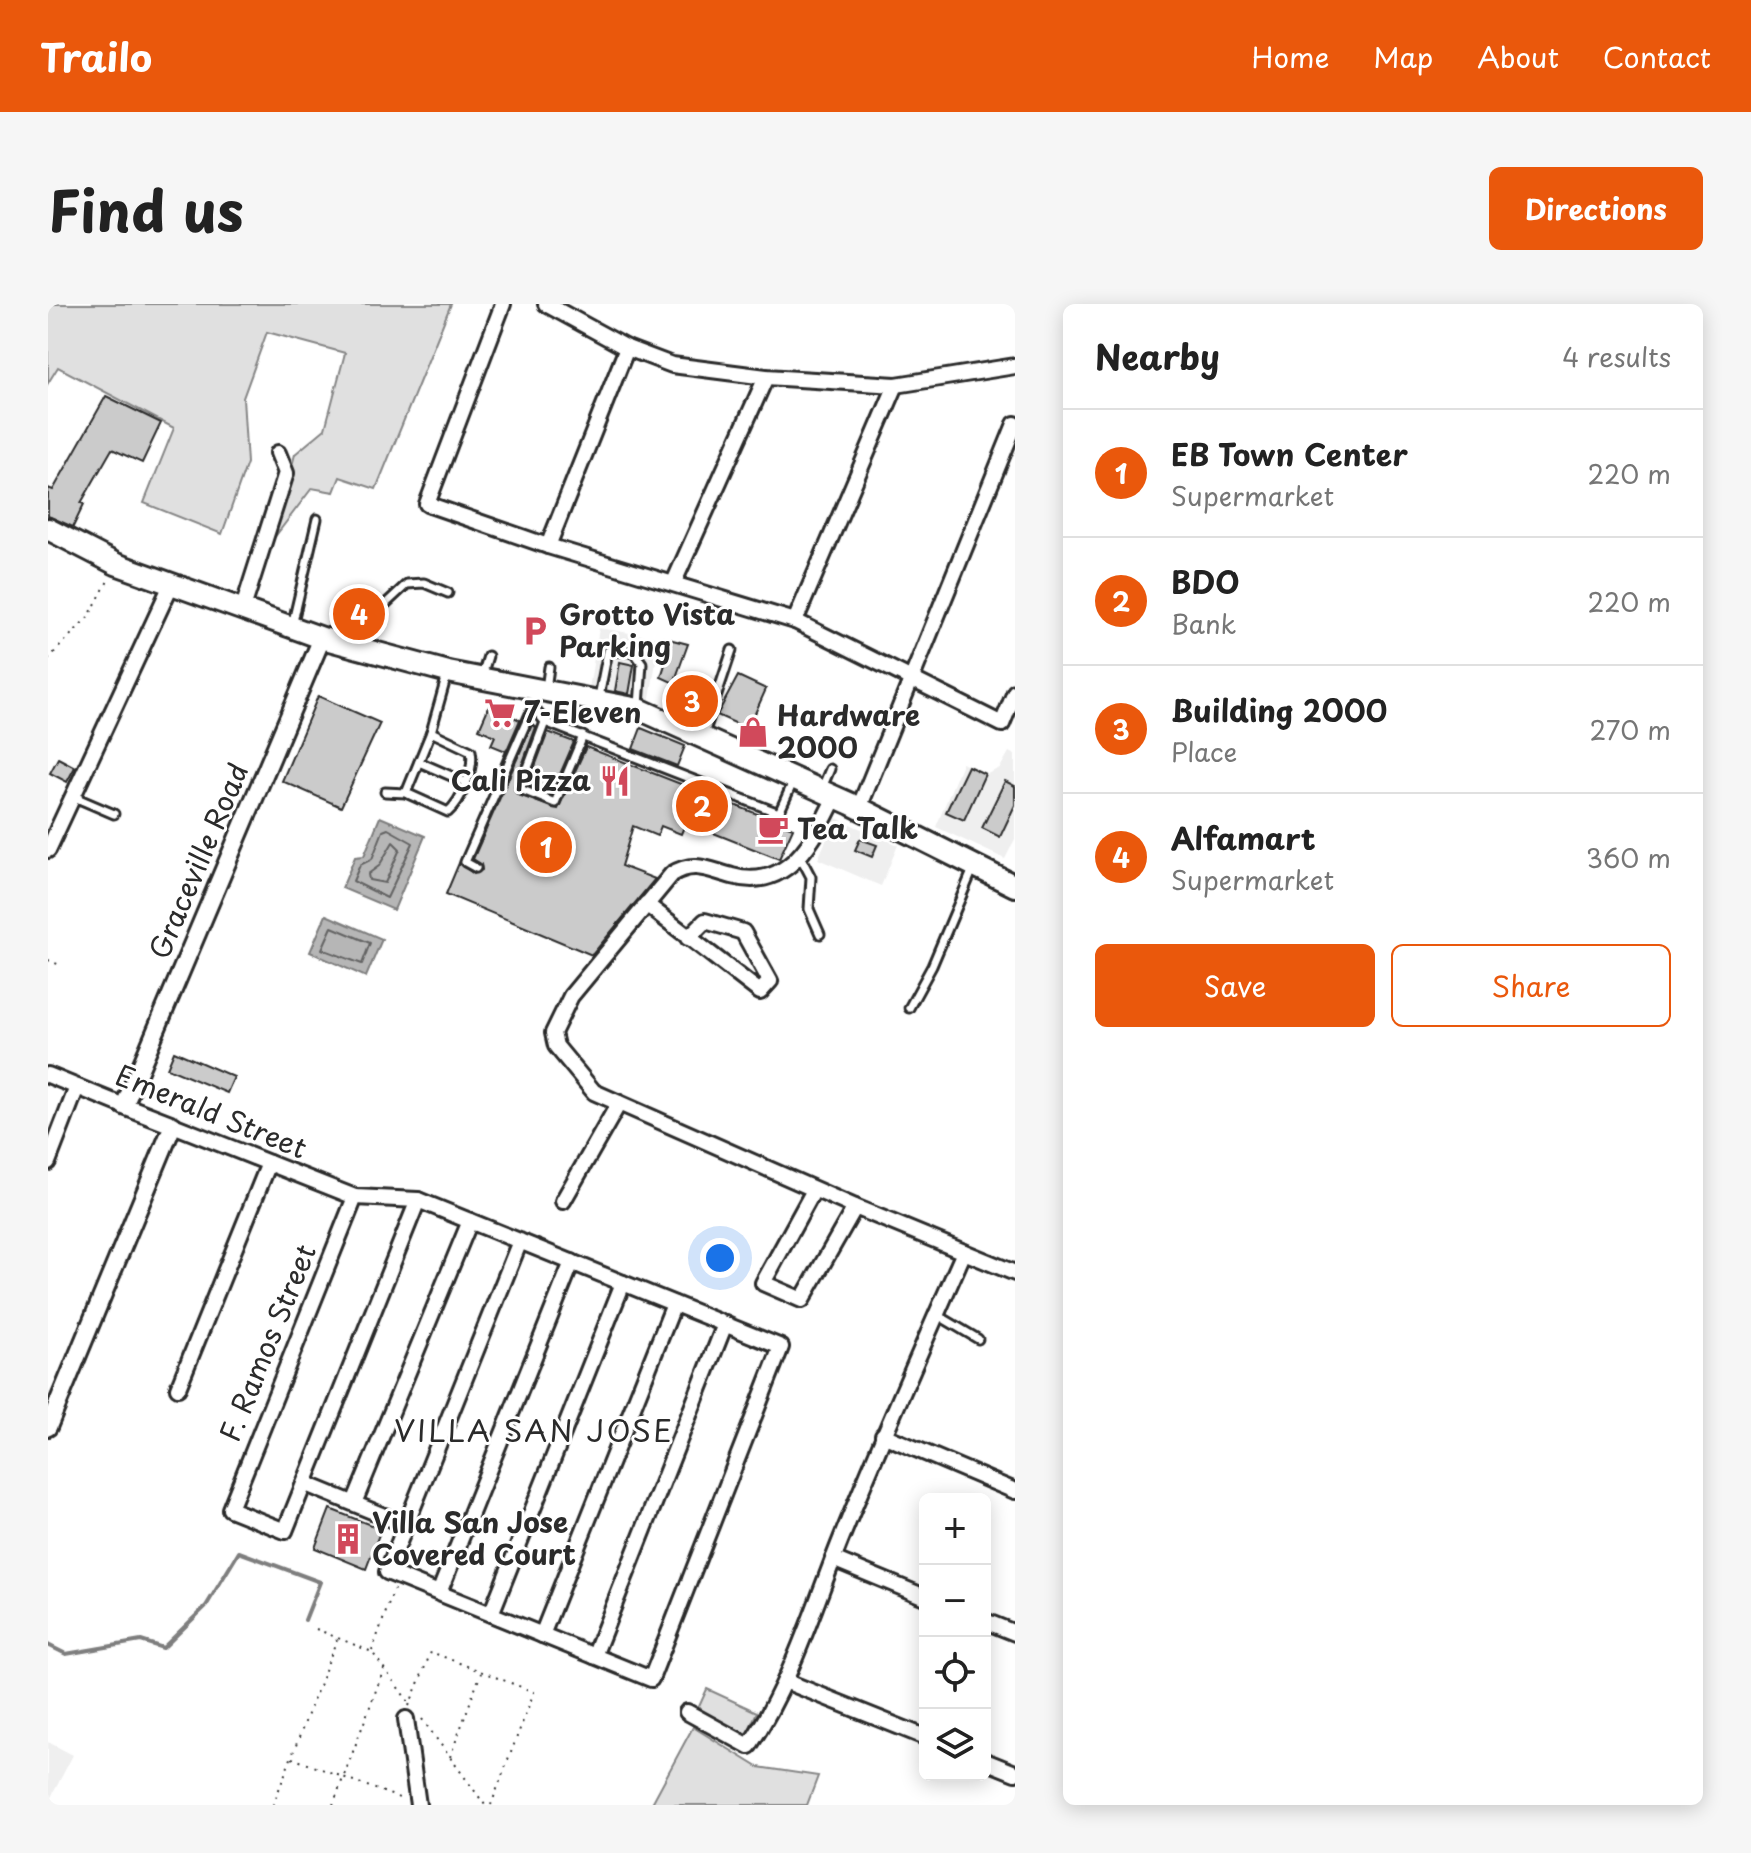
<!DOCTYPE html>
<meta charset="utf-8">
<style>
:root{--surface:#fff;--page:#f6f6f6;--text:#222;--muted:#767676;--line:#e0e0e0;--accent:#ea580c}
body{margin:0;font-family:"Playpen Sans",sans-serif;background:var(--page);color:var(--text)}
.controls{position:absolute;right:24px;bottom:24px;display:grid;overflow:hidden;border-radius:12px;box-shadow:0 4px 20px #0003}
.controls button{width:72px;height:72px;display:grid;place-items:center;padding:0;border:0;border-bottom:2px solid var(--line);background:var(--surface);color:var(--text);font:40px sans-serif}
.you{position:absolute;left:672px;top:954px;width:28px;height:28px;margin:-20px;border:6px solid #fff;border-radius:50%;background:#1a73e8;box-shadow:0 0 0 12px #1a73e833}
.badge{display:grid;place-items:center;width:52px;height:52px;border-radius:50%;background:var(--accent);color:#fff;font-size:26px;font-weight:700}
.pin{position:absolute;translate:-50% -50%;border:4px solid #fff;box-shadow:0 2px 8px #0006}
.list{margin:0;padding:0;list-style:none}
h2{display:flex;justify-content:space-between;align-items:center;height:104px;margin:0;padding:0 32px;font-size:34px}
h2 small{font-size:26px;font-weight:400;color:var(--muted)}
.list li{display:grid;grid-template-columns:52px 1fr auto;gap:24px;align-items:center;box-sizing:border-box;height:128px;padding:0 32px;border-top:2px solid var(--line)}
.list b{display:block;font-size:30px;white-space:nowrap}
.list p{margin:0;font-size:26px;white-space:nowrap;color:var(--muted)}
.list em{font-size:26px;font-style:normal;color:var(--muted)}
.actions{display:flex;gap:16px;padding:24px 32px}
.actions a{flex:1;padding:18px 0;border:2px solid var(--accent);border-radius:12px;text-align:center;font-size:28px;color:var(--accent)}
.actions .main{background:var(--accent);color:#fff}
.icon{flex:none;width:44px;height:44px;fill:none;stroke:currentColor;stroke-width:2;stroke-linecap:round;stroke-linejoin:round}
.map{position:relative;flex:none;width:967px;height:1501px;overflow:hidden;border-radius:12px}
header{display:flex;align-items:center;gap:48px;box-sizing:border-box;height:112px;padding:0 40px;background:var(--accent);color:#fff}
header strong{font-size:38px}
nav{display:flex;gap:44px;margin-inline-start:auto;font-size:28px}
.intro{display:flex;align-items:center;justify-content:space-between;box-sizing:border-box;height:192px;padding:0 48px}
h1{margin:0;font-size:56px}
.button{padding:20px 36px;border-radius:12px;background:var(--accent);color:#fff;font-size:28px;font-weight:700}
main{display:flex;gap:48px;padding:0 48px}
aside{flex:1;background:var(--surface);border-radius:12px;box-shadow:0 4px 20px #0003}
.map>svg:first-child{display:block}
.built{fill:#efefef}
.green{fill:#e0e0e0;stroke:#868686;stroke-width:2}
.water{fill:#b6b6b6;stroke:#7e7e7e;stroke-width:2}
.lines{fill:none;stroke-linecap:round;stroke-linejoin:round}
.shore{stroke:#636363;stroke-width:2}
.stream{stroke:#7e7e7e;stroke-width:4}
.building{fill:#cbcbcb;stroke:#2b2b2b;stroke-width:2}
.service-casing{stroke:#2b2b2b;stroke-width:13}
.minor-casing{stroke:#2b2b2b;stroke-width:20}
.tertiary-casing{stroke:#2b2b2b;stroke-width:22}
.primary-casing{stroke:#2b2b2b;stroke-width:26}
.path{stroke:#2b2b2b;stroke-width:2;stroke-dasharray:2 6;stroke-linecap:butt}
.service{stroke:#fff;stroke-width:7}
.minor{stroke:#fff;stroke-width:14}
.tertiary{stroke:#fff;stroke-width:16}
.primary{stroke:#fff;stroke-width:20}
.labels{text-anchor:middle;stroke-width:6;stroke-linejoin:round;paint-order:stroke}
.poi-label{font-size:28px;font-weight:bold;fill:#2b2b2b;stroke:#fff;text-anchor:start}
.street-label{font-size:28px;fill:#2b2b2b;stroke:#fff}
.neighbourhood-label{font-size:30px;letter-spacing:2px;fill:#2b2b2b;stroke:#fff}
</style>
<header>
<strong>Trailo</strong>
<nav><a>Home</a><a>Map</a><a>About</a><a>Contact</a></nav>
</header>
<div class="intro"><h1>Find us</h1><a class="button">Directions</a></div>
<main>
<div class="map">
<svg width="967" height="1501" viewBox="0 0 967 1501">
<rect width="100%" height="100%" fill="#fff"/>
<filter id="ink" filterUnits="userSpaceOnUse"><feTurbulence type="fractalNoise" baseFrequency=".0125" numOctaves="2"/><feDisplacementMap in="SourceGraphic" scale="16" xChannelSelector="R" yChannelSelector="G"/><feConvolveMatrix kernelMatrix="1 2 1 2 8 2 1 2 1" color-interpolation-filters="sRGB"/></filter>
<g filter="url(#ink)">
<!-- built -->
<g class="built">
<polygon points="551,324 612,334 601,400 540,390"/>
<polygon points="961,448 967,451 967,535 957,555 888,523 914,459 939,470 952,464"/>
<polygon points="788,514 850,541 833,582 770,555"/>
<polygon points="0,1438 25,1451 0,1499"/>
</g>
<!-- green -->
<g class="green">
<polygon points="0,0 403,0 328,185 292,173 286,188 264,184 226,234 247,150 277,125 297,49 219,28 195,94 199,159 174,230 96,199 126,124 10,63 0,79"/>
<polygon points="659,1385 709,1408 699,1430 649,1407"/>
<polygon points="645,1423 710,1463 770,1472 759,1501 603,1501"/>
</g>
<!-- water -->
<g class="water">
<polygon points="332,513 377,532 346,606 294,584 307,553 316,552"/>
<polygon points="278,611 334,635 318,673 262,648"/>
</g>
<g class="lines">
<!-- shore -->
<g class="shore">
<polygon points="340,525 365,539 339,594 305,577 312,561 324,555 335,527"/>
<polygon points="345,538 352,545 337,579 321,576 320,570 331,562"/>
<polygon points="284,623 322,639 314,660 274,645"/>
</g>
<!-- stream -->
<polyline class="stream" points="0,1341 18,1350 93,1337 115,1344 158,1302 191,1248 272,1278 257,1316"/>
</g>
<!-- building -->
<g class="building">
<polygon points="58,92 113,119 94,159 64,145 33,199 36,200 25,223 0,212 0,184 5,186"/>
<polygon points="306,288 329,297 315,330 293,322"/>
<polygon points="613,333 640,340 626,379 613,373 620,351 611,350"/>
<polygon points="572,358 586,361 581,390 567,387"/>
<polygon points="690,372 718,385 700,425 669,411"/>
<polygon points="631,380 662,392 655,413 623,400"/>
<polygon points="270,392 332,419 293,503 234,477"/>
<polygon points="441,402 472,416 444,480 458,447 443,441 447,432 431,425"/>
<polygon points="484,421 488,423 466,483 470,491 510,505 538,443 745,524 731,555 638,518 633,530 613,522 609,532 585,522 573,562 607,575 544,651 398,590 411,559 426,570 434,566 433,560 425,555"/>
<polygon points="593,424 637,442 629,462 585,445"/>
<polygon points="500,428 526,438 503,491 480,481"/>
<polygon points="10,454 27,463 19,478 2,469"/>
<polygon points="920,462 937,470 916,516 898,508"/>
<polygon points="957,477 967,482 967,501 952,533 934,524"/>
<polygon points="812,535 829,541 824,553 807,546"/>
<polygon points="126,747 186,773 179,789 119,764"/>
<polygon points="282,1205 333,1225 318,1265 267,1244"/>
</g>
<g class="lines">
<defs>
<g id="service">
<polyline points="244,322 269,215"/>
<polyline points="317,344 330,307 359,280 376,279 400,289"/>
<polyline points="438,373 436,365 440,352"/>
<polyline points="498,385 501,363"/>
<polyline points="488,388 485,403 497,418 731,509 745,478"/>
<polyline points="551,393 560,347 586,348 594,359 591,402"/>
<polyline points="497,418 472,485 507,499 535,432"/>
<polyline points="656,430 684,346"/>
<polyline points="371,458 417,478"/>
<polyline points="774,484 782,465"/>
<polyline points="337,488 358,489 383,428 399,371"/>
<path d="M358,489L400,508C413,497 427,465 423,447L383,428"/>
<polyline points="24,492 66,510"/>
<polyline points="753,554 763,573 761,605 772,630"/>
<polyline points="428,564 417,558 485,403"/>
<polyline points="861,704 884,662 925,565"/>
<polyline points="888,1010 930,1035"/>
</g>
<g id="minor">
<polyline points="455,0 379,200 500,242 747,317 954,420 967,388"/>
<polyline points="498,0 579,44 624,61 718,73 848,81 967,62"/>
<polyline points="500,242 579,44"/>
<polyline points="626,278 718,73"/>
<polyline points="194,307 238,169 230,149"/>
<polyline points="747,317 848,81"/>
<path d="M787,493C767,535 740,588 684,572C661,566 646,556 624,570L523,692L505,729L508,742L546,788L807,903L967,969"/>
<polyline points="811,504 967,120"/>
<polyline points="0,546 123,281"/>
<polyline points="598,600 712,688 722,677 695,628 657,617 640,634"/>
<polyline points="0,771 76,802"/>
<polyline points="125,821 307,893 370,896 733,1043 603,1375 339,1268 472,937"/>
<polyline points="0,858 29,783"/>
<polyline points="766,886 715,979 754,996 807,903"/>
<polyline points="307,893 182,1205 237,1227 370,896"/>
<polyline points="515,897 571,799"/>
<polyline points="130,1084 221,859"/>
<polyline points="835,1131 967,1187"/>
<polyline points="258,1180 358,1221"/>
<polyline points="306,1199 422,917"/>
<polyline points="785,1255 877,1293"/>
<polyline points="391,1289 524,958"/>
<polyline points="443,1310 575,979"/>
<polyline points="937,1317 967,1329"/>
<polyline points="494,1331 626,1000"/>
<polyline points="546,1352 677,1020"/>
<polyline points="737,1377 877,1433"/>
<path d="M639,1408L701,1442C743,1379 765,1305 793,1235C832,1139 874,1043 916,948"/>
<polyline points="358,1415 370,1501"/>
<polyline points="937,1457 967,1469"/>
</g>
<polyline id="tertiary" points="0,1123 125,821 76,802 274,334"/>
<polyline id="primary" points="0,225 68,260 274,334 400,368 591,405 803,500 967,582"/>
</defs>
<!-- service casing -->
<use href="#service" class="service-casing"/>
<!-- minor casing -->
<use href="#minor" class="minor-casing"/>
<!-- tertiary casing -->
<use href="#tertiary" class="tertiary-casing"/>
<!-- primary casing -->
<use href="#primary" class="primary-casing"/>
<!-- path -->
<g class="path">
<polyline points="0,355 41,312 61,275"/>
<polyline points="0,656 14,662"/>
<polyline points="268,1325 324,1348 360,1397"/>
<polyline points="324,1347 346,1285"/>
<polyline points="361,1402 383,1348 486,1388 443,1501"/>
<polyline points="374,1415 437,1501"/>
<polyline points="402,1453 433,1369"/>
<polyline points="244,1454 354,1495"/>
<polyline points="225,1501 289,1335"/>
<polyline points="285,1501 336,1365"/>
</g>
<!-- service -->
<use href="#service" class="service"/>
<!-- minor -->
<use href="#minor" class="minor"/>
<!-- tertiary -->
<use href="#tertiary" class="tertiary"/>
<!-- primary -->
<use href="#primary" class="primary"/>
</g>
</g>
<!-- icons -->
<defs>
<symbol id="parking-bare" viewBox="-9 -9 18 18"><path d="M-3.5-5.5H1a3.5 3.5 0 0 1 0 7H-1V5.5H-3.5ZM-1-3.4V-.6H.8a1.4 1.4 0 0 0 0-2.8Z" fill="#d1495b" stroke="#fff" stroke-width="2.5" paint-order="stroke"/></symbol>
<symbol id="supermarket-bare" viewBox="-9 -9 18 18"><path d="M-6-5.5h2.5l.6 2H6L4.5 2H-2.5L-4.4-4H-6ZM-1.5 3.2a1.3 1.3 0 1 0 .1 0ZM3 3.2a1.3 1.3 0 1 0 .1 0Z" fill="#d1495b" stroke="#fff" stroke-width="2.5" paint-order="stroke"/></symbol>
<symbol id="shop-bare" viewBox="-9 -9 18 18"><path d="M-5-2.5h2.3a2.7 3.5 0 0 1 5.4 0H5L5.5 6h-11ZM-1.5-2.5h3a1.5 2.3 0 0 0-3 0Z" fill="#d1495b" stroke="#fff" stroke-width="2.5" paint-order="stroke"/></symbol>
<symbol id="restaurant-bare" viewBox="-9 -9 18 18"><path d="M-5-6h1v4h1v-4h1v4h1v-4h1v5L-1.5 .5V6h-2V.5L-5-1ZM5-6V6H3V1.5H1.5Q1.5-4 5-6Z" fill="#d1495b" stroke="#fff" stroke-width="2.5" paint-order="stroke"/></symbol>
<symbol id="cafe-bare" viewBox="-9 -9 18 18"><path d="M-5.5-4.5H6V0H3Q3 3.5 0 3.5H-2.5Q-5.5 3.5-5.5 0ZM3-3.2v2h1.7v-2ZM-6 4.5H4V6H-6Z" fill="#d1495b" stroke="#fff" stroke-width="2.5" paint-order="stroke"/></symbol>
<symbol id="building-bare" viewBox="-9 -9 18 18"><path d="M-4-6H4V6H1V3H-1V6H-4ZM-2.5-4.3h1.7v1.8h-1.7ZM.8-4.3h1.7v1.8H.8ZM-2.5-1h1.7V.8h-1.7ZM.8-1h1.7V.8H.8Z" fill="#d1495b" stroke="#fff" stroke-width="2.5" paint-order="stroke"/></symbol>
</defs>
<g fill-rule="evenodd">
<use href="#parking-bare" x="465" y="305" width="44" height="44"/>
<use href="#supermarket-bare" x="430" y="387" width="44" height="44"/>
<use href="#shop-bare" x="683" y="406" width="44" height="44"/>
<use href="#restaurant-bare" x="545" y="455" width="44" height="44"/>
<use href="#cafe-bare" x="703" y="503" width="44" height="44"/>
<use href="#building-bare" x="278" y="1213" width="44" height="44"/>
</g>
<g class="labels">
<!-- poi labels -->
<g class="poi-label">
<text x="511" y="321">Grotto Vista<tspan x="511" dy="32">Parking</tspan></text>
<text x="476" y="419">7-Eleven</text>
<text x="729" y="422">Hardware<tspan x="729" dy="32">2000</tspan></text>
<text x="543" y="487" text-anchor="end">Cali Pizza</text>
<text x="749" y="535">Tea Talk</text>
<text x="324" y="1229">Villa San Jose<tspan x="324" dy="32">Covered Court</tspan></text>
</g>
<!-- street labels -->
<g class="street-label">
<text transform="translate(151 557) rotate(-67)" y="10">Graceville Road</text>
<text transform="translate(163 808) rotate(22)" y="10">Emerald Street</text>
<text transform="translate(220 1039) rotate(-68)" y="10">F. Ramos Street</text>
</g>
<!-- neighbourhood labels -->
<g class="neighbourhood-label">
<text x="486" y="1138">VILLA SAN JOSE</text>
</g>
</g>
</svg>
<div class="controls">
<button>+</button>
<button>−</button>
<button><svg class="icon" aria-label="locate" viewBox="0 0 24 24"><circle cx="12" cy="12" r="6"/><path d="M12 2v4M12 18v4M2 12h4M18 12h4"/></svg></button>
<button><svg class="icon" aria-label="layers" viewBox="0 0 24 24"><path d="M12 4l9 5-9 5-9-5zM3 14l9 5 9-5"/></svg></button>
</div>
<div class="you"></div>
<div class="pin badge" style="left:498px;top:543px">1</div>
<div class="pin badge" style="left:654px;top:502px">2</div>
<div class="pin badge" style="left:644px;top:397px">3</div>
<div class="pin badge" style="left:311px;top:310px">4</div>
</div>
<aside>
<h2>Nearby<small>4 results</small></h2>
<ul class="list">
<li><span class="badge">1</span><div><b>EB Town Center</b><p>Supermarket</p></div><em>220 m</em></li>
<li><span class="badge">2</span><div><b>BDO</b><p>Bank</p></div><em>220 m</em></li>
<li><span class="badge">3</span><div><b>Building 2000</b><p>Place</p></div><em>270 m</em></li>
<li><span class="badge">4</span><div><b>Alfamart</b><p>Supermarket</p></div><em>360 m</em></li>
</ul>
<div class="actions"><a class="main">Save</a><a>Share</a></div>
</aside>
</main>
